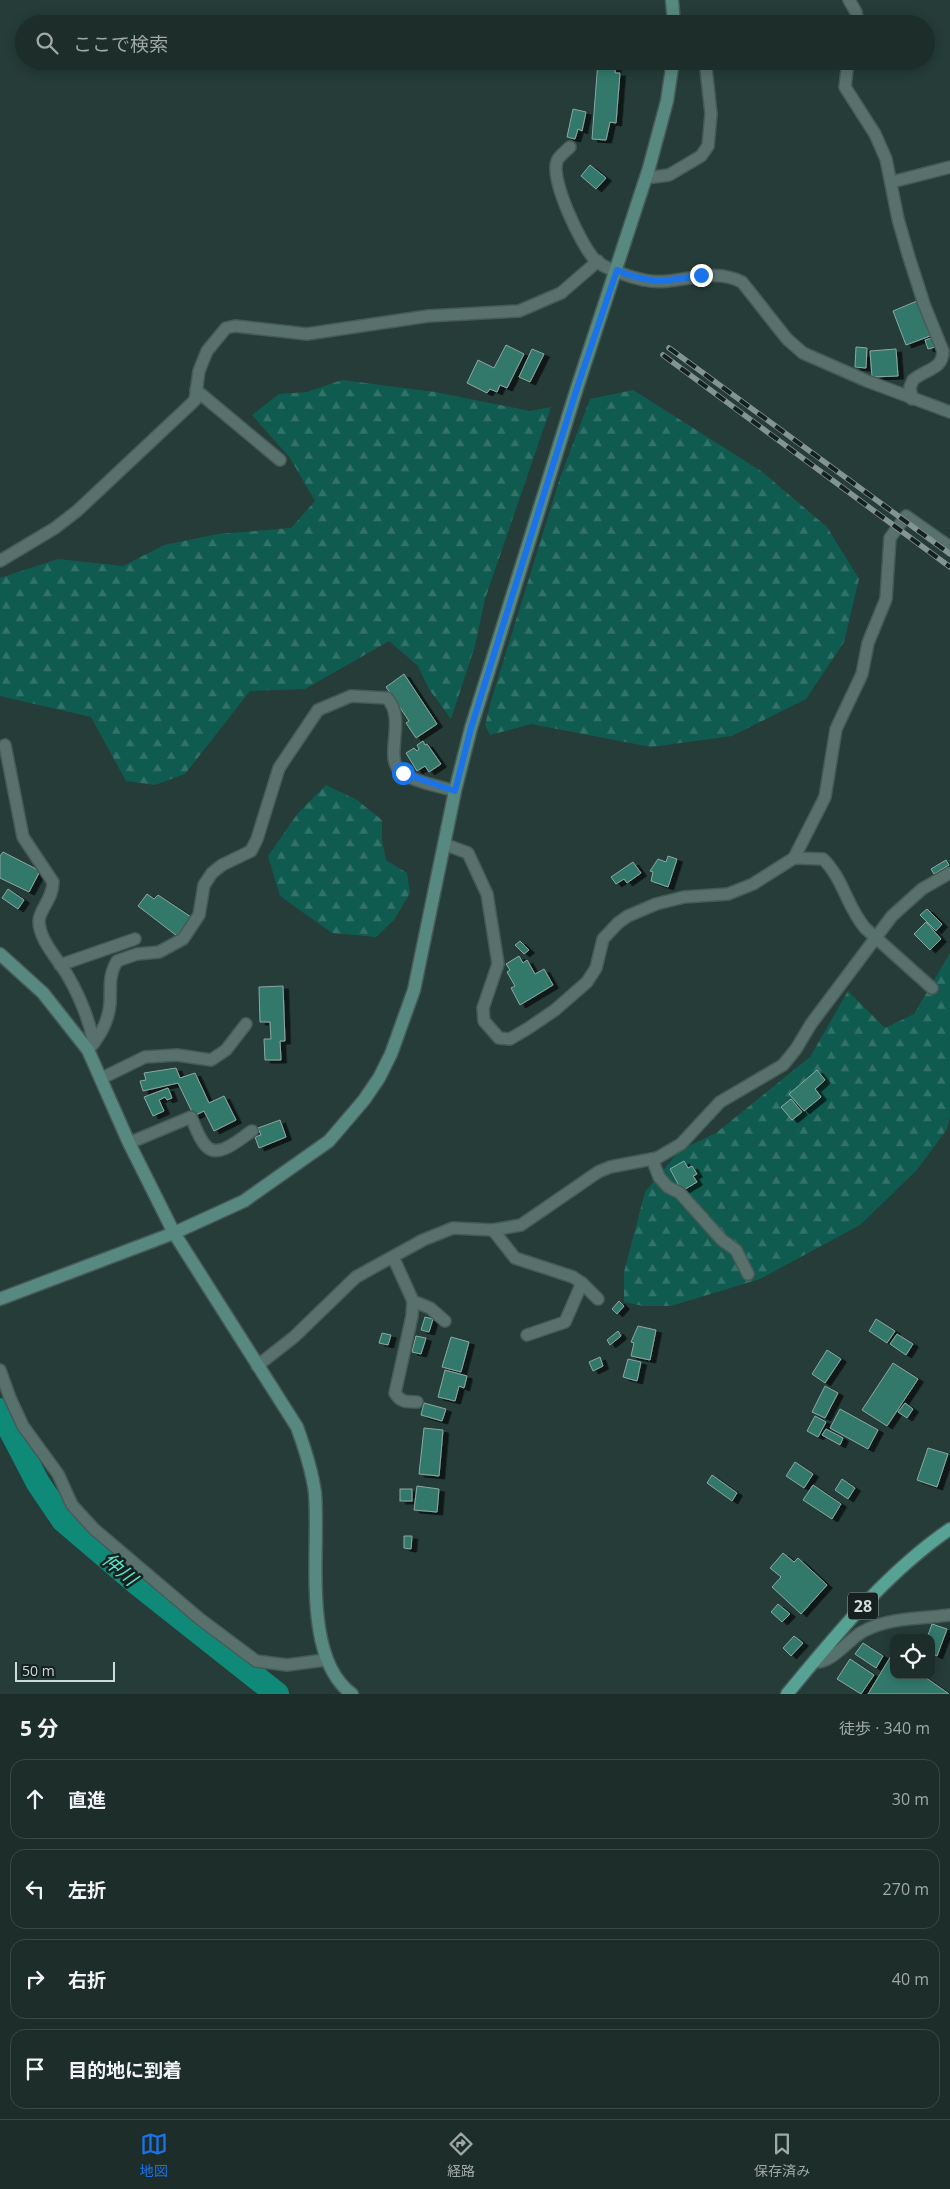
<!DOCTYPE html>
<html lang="ja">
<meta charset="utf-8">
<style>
:root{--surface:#1c2d2a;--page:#293936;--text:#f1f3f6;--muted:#a0a8a8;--line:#3a4947;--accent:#1a73e8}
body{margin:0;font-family:"Open Sans","Noto Sans JP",sans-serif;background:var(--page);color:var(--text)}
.controls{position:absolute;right:15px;bottom:15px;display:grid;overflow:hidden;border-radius:10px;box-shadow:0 2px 12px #0003}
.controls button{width:45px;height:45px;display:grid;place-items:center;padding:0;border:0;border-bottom:1px solid var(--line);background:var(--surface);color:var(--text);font:25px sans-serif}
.scale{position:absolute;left:15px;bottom:12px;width:100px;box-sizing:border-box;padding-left:5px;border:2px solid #cedcd9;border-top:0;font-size:14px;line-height:18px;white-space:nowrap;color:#cedcd9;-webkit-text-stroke:4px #16211f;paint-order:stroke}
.stop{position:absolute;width:15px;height:15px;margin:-11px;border:4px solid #1a73e8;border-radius:50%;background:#fff}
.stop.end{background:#1a73e8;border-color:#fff;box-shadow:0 1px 5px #0008}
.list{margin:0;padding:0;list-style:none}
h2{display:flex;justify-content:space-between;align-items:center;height:65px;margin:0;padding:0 20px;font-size:21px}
h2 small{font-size:16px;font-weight:400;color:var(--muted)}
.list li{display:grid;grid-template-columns:32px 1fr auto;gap:15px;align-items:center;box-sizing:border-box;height:80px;margin:0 10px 10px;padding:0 10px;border:1px solid var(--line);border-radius:15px}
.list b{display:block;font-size:19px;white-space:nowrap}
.list em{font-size:16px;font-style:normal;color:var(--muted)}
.icon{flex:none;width:28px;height:28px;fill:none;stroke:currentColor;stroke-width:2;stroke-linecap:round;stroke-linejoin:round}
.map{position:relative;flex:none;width:950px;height:1694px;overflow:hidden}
.search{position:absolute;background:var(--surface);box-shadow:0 2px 12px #0003;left:15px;right:15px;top:15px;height:55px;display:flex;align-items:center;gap:12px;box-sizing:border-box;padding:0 18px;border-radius:28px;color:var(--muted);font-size:19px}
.sheet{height:425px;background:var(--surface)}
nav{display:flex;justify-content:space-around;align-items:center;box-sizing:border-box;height:70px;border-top:1px solid var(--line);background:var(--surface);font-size:14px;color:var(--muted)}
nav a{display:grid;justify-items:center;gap:2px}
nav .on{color:var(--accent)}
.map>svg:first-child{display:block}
.forest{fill:url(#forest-firs)}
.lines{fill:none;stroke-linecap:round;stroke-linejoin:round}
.river{stroke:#0f8a79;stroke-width:24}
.building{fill:#30796c;stroke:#8da8a2;filter:url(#shadow)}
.street-casing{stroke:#465a57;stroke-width:14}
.secondary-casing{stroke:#465a57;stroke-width:15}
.primary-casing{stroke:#465a57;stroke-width:15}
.street{stroke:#58716c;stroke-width:11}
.secondary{stroke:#578980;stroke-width:12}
.primary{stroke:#56a294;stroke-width:12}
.rail-casing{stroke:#839591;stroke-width:5.5}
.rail{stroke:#16211f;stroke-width:4;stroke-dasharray:11;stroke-linecap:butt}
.route{stroke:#1a73e8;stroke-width:6}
.labels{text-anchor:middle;stroke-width:5;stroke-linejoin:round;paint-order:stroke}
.shield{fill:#16211f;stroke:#97a4a1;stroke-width:1}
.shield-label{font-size:16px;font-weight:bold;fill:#cedcd9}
.water-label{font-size:19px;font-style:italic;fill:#5be5ce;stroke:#16211f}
</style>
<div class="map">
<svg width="950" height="1694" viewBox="0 0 950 1694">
<defs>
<pattern id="forest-firs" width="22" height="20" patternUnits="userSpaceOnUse" patternTransform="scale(1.25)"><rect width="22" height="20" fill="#105b50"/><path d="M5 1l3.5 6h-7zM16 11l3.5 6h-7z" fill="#327269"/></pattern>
<filter id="shadow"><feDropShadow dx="5.5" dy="3" stdDeviation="0" flood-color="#0009"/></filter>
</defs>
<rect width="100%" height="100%" fill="#253c38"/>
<!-- forest -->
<g class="forest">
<polygon points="342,380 435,392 530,411 551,407 485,599 475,646 451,719 429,689 418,666 389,641 305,689 250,691 185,774 155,785 126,781 91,717 0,696 0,578 58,559 123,566 164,545 218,534 291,528 315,501 290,458 252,415 279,394 307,392"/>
<polygon points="633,390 761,471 827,527 859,579 844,642 806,699 732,736 651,747 531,724 490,735 485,725 491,701 560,478 590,399"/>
<polygon points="326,785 357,800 382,820 382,840 386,860 407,873 410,893 394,920 376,937 332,933 280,896 268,856 298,813"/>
<polygon points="950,953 950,1116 947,1129 917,1170 860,1225 760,1279 671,1306 643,1306 624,1302 624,1272 645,1192 680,1150 716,1133 810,1057 848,991 885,1028 914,1014"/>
</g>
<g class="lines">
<!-- river -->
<polyline class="river" points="0,1410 38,1483 63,1520 138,1584 277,1694"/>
</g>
<!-- building -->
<g class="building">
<polygon points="598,61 616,61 615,73 620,73 616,123 610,122 606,140 592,139"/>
<polygon points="573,109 586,112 582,131 578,129 575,139 567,137"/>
<polygon points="590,165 606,178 596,189 581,176"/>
<polygon points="917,301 930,336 906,345 893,311"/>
<polygon points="932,338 935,347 928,349 925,340"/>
<polygon points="506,345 524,354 507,388 500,385 497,392 490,389 487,393 467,383 478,360 494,368"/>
<polygon points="856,347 867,348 866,368 855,367"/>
<polygon points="532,349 544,354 530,382 519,377"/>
<polygon points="896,349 898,376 872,377 870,351"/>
<polygon points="404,674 437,724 416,738 406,723 409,721 386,687"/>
<polygon points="423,741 425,745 427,744 441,764 429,772 425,766 417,771 406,753 414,748 417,751 419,749 417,745"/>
<polygon points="3,852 40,871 29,892 0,878 0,856"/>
<polygon points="668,856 677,859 668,887 651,881 653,872 650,871 658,859 666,862"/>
<polygon points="946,860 949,865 934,874 931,869"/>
<polygon points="633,862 641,873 627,883 624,879 616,884 611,877"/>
<polygon points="8,889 24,900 18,909 2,898"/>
<polygon points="147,894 154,899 158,895 191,917 177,936 138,906"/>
<polygon points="927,909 942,924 936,931 920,915"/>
<polygon points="926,922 941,939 930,950 914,934"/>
<polygon points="520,941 529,950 524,954 515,945"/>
<polygon points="519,956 523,963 527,960 535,974 544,969 553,985 520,1005 511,988 515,986 507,972 510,970 506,964"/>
<polygon points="283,986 285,1041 280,1041 281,1060 265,1060 264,1039 271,1039 270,1022 260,1022 259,987"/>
<polygon points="176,1068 180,1078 195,1073 209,1103 224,1096 236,1120 214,1131 204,1111 194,1116 178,1083 143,1091 140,1081 146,1080 144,1073"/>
<polygon points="817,1070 825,1080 815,1089 821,1097 804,1111 789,1094"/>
<polygon points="168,1088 172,1098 167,1100 165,1097 159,1100 164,1111 153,1116 144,1097"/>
<polygon points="791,1099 802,1112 792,1120 781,1107"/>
<polygon points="280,1120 286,1137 259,1148 255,1137 261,1135 258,1128"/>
<polygon points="684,1161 688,1168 692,1166 697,1174 693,1176 697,1182 682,1191 670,1169"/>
<polygon points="619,1301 624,1306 617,1314 612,1309"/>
<polygon points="425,1317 433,1319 429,1332 421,1330"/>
<polygon points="876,1319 895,1331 887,1343 869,1331"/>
<polygon points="638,1326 656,1330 650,1360 631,1356 634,1343 631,1342"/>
<polygon points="618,1331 621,1336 610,1345 607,1340"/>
<polygon points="382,1333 391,1335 388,1345 379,1343"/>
<polygon points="897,1334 913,1344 906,1355 890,1344"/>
<polygon points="416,1336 426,1338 421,1354 412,1352"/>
<polygon points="451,1337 469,1342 461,1372 442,1367"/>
<polygon points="827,1350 841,1359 825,1383 812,1374"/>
<polygon points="600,1357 603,1366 593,1371 589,1362"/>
<polygon points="628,1359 641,1362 637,1381 623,1377"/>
<polygon points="893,1363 918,1379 887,1426 862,1410"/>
<polygon points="445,1370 467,1376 464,1388 459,1386 455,1401 438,1397"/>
<polygon points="825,1386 838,1393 825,1418 812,1412"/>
<polygon points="424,1403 446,1409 442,1421 421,1415"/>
<polygon points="905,1403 913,1409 907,1418 898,1412"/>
<polygon points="840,1409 878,1430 868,1449 830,1428"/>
<polygon points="815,1416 826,1422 818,1437 807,1431"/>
<polygon points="424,1428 443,1430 439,1476 419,1474"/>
<polygon points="826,1429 843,1438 840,1445 822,1435"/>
<polygon points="928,1448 948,1454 937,1487 917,1480"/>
<polygon points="795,1462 813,1474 804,1488 786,1476"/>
<polygon points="712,1475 737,1493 732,1501 707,1483"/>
<polygon points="842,1479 855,1488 848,1499 835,1490"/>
<polygon points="813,1485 841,1504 832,1519 803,1500"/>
<polygon points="417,1486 439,1489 437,1512 414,1510"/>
<rect x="400" y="1489" width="12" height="12"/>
<polygon points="404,1536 412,1536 411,1549 404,1548"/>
<polygon points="783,1553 794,1562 798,1558 827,1585 801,1614 772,1587 781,1577 770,1568"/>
<polygon points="778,1604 790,1614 782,1622 771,1612"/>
<polygon points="932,1624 947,1629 937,1656 931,1653 931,1638 927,1638"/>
<polygon points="794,1636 803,1643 791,1656 783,1648"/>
<polygon points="863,1643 883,1656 876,1668 855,1654"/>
<polygon points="891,1656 894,1658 894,1675 922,1675 949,1694 868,1694"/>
<polygon points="850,1659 874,1675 861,1694 837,1679"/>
</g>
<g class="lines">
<defs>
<g id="street">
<polyline points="849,0 856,12 858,24"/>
<path d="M848,61L845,87L875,134L886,159L898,219L908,254L924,304L943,351C943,370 925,369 913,380L910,387L912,399"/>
<path d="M570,147C566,151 559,156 557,161C550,180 581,245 595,260C603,268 633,278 644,280C678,287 710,265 742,282L787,339L803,353L867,381L950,412"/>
<polyline points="646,178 669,175 701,156 708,146 711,114 706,68"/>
<polyline points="892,182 950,167"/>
<polyline points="196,390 280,460"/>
<polyline points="0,561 55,528 77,511 191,404 195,400 199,371 207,351 226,328 235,326 307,334 428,316 519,311 561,293 598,261"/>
<path d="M5,745L23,837L53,882C53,899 39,910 39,921C39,941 60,961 69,978C81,999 89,1020 94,1043"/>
<polyline points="444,844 468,853 487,894 497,957 498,964 483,1008 484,1021 499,1038 510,1039 527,1029 555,1010 587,982 596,968 603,939 618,923 628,916 656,904 684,897 728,894 753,884 794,858 825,797 836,729 862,674 868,643 886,599 890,538 906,516 950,547"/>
<path d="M794,858L823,859C843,878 847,907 865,928L932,988"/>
<polyline points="60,965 135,939"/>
<path d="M88,1050C100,1036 108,1023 110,1004C111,988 108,976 117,961L137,954L159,952L183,939L199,915L204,885L212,873L222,865L251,851L257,839L279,768L318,710L351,696L387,698C408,721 381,759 403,774C418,783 439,786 455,791"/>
<polyline points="102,1078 145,1057 177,1055 211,1060 226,1050 246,1024"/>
<path d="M129,1143L191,1117C195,1126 199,1139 206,1146C218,1160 241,1138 252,1131"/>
<polyline points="652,1159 659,1177 668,1187 680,1193 722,1240 736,1250 748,1274"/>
<polyline points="493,1230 515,1258 573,1277 582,1283 598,1299"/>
<path d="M393,1257L413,1301L412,1316L395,1393C400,1402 407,1402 417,1402"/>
<polyline points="413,1301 430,1308 445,1321"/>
<polyline points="527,1335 565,1322 582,1283"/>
<polyline points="257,1366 294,1337 356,1277 423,1240 453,1228 493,1230 521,1225 598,1172 610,1167 657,1158 681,1144 720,1102 783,1065 796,1049 811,1024 892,916 922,889 950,873"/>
<polyline points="0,1370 10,1398 23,1426 58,1474 72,1505 94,1529 200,1619 256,1661 287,1665 325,1660"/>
<path d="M814,1662C831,1664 847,1641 862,1632C889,1617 921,1619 950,1615"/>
</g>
<g id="secondary">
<polyline points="672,0 674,24"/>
<path d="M0,954L43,993L88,1050L129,1143L174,1233L297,1427C305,1449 312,1470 315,1493C320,1549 301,1657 352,1694"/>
<polyline points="0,1299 174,1233 244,1201 329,1141 364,1100 379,1078 391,1054 414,990 455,791 471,728 577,388 649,168 667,101 673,61"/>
</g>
<path id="primary" d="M787,1694C836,1635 886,1573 950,1529"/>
</defs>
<!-- street casing -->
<use href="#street" class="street-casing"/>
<!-- secondary casing -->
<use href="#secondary" class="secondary-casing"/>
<!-- primary casing -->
<use href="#primary" class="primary-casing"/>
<!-- street -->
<use href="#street" class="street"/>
<!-- secondary -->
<use href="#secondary" class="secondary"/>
<!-- primary -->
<use href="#primary" class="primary"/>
<defs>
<g id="rail">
<polyline points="669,348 950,554"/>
<polyline points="663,355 950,567"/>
</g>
</defs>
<!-- rail casing -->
<use href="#rail" class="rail-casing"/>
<!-- rail -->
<use href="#rail" class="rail"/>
</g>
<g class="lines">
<!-- route -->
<path class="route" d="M403,773L455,791L471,728L577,388L617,270C648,284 667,282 701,275"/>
</g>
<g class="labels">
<!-- shield labels -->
<rect class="shield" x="848" y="1592.5" width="30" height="27" rx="4"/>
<g class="shield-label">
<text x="863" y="1612">28</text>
</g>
<!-- water labels -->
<g class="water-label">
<text transform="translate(120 1569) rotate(41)" y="7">仲川</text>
</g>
</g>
</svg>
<div class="controls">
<button><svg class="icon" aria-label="locate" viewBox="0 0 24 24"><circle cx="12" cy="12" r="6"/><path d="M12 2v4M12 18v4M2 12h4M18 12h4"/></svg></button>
</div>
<div class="scale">50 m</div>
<div class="stop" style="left:403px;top:773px"></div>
<div class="stop end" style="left:701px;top:275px"></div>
<div class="search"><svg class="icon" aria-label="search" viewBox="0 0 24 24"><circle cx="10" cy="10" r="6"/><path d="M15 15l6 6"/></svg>ここで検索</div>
</div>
<section class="sheet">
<h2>5 分<small>徒歩 · 340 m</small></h2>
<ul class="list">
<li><svg class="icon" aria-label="ahead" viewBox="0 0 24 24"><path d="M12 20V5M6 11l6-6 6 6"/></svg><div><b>直進</b></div><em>30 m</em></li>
<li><svg class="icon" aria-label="left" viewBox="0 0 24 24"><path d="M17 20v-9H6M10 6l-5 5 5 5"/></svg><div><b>左折</b></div><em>270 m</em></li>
<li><svg class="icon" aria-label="right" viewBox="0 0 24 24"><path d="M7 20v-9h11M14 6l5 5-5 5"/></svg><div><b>右折</b></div><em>40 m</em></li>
<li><svg class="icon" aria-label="arrive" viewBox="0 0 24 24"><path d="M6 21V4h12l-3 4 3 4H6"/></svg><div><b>目的地に到着</b></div></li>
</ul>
</section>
<nav>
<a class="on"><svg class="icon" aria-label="map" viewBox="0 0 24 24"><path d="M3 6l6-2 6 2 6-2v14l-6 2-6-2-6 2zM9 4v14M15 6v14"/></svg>地図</a>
<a><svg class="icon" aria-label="directions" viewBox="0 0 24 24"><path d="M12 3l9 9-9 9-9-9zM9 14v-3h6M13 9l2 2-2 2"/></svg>経路</a>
<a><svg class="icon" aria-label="saved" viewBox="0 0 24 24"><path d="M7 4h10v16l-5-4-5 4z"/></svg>保存済み</a>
</nav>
